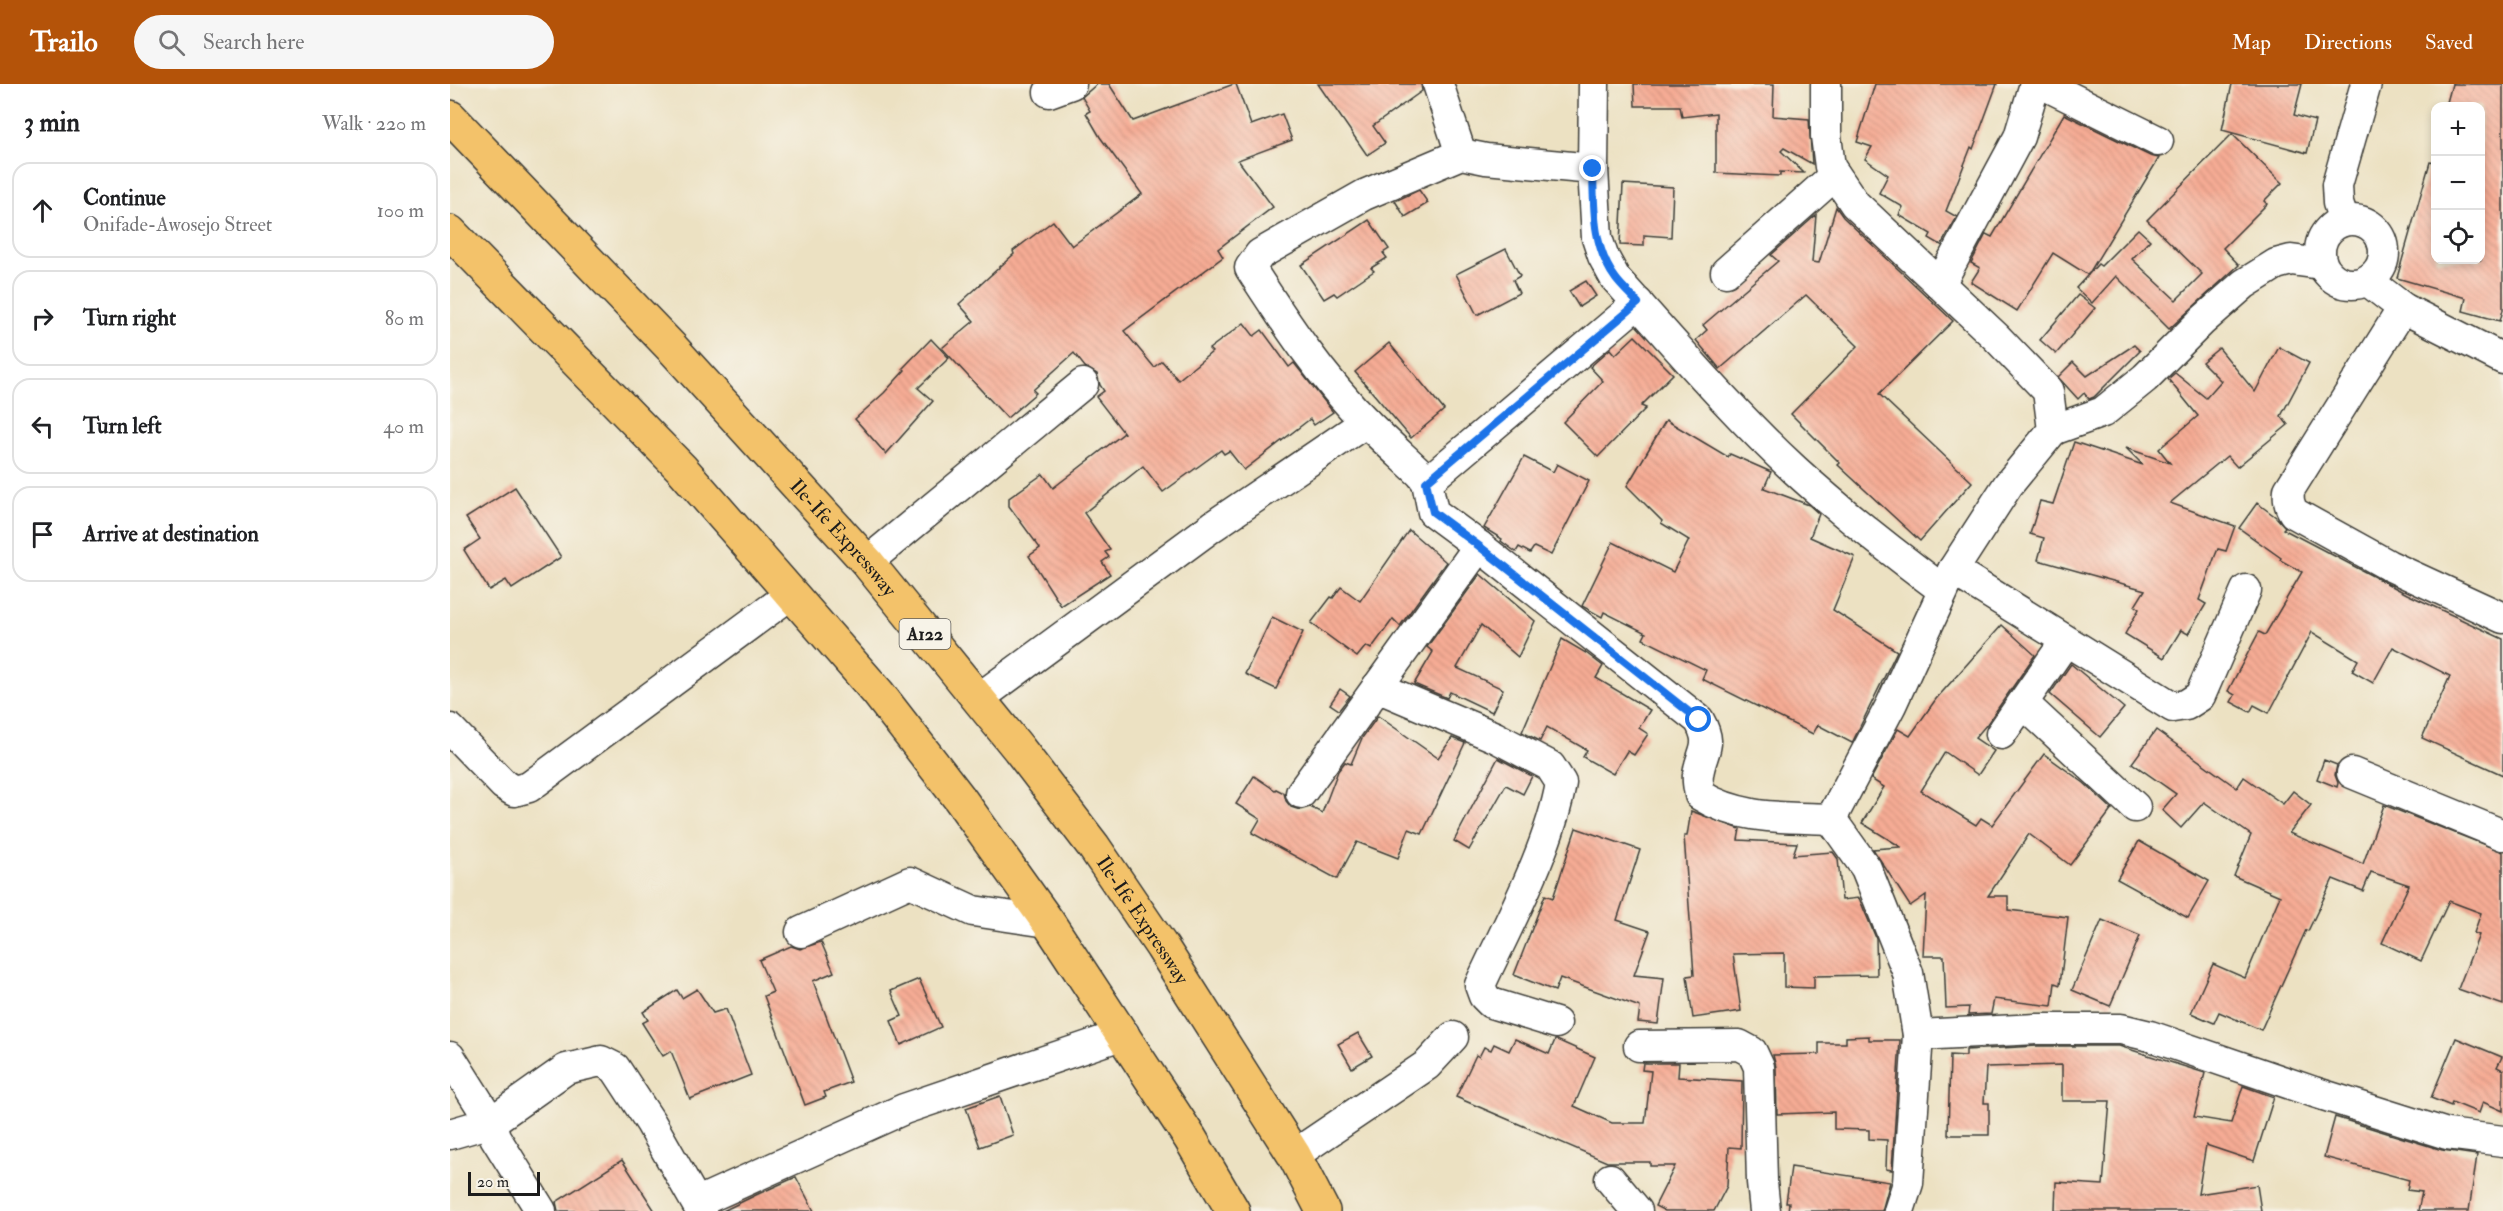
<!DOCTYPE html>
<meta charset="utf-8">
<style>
:root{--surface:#fff;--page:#f6f6f6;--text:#202124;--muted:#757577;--line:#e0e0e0;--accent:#b45309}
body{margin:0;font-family:"IM FELL Double Pica",serif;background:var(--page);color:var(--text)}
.controls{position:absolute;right:18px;top:18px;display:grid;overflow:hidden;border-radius:12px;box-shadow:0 3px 9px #0003}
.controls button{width:54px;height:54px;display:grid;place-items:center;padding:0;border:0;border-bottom:2px solid var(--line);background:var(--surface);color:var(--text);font:30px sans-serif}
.scale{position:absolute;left:18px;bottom:15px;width:72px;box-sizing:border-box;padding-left:6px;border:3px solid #1c1c1c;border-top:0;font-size:16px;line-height:21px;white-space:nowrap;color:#1c1c1c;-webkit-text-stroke:4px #f7f3e8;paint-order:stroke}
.stop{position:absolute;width:18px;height:18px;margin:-14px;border:4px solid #1a73e8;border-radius:50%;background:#fff}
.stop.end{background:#1a73e8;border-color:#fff;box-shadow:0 2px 6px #0008}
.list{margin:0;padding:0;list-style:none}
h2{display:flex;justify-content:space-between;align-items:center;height:78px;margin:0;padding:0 24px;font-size:26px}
h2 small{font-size:20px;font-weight:400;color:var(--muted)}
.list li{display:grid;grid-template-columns:39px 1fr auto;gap:18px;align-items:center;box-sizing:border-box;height:96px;margin:0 12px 12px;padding:0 12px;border:2px solid var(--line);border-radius:18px}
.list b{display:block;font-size:22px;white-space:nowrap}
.list p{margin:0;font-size:20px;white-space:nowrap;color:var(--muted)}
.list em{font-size:20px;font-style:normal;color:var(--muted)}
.icon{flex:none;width:33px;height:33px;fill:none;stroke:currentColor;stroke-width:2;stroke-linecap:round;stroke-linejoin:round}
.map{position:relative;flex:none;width:2053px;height:1127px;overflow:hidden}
header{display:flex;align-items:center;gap:36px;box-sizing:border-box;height:84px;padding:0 30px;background:var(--accent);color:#fff}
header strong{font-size:28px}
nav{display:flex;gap:33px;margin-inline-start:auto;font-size:21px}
.search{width:420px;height:54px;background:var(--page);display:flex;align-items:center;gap:15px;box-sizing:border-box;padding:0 21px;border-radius:33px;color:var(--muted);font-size:22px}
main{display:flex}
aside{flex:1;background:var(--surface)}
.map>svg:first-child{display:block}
.building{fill:url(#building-back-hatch)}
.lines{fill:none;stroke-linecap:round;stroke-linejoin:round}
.minor-casing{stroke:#3b3a35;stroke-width:33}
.highway-casing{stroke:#3b3a35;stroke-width:36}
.minor{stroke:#fff;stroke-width:30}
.highway{stroke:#f3c26a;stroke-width:33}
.route{stroke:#1a73e8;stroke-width:8}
.labels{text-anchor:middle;stroke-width:4.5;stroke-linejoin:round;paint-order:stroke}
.shield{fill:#f7f3e8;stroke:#5e5c59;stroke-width:1.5}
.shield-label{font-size:18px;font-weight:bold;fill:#1c1c1c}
.street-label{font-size:20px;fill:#1c1c1c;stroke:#f7f3e8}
</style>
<header>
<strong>Trailo</strong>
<div class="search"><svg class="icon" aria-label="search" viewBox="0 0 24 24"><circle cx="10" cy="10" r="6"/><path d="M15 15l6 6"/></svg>Search here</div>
<nav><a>Map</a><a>Directions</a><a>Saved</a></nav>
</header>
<main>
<aside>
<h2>3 min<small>Walk · 220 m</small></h2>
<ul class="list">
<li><svg class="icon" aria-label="ahead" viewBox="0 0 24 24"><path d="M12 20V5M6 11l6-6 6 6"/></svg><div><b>Continue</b><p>Onifade-Awosejo Street</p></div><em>100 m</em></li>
<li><svg class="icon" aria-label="right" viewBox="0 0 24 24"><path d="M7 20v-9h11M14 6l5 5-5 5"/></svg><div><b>Turn right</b></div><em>80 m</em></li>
<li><svg class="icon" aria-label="left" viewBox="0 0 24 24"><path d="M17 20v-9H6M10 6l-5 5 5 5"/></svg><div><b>Turn left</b></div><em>40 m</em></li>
<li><svg class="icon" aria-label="arrive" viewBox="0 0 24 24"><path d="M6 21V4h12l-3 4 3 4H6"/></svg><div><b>Arrive at destination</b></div></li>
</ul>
</aside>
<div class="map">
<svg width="2053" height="1127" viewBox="0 0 2053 1127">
<defs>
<pattern id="building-back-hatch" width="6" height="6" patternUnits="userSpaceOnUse" patternTransform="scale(1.5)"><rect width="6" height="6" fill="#f6ac94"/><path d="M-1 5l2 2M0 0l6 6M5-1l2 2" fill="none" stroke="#d2937f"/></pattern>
</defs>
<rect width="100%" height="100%" fill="#f7f3e8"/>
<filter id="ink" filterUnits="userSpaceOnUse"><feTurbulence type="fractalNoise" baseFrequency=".0167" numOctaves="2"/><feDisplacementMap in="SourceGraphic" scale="12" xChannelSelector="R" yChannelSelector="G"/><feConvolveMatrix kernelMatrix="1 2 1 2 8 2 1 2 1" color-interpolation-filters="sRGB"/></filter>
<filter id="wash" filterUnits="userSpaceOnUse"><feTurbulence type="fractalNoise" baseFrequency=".008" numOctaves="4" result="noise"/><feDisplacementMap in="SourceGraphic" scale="24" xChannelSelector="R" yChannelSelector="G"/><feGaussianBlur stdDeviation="1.35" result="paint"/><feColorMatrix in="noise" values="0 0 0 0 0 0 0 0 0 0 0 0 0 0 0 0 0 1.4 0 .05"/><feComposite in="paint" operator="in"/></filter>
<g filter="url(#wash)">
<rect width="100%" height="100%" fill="#ece1c2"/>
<g id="blocks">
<!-- building -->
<g class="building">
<polygon points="647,0 659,0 683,37 784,0 786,0 801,41 832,30 842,56 788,76 823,123 768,165 773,173 674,247 704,283 712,277 728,296 762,268 759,265 794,239 804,252 812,246 839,283 844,279 883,328 864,341 860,335 794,386 779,367 774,370 771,366 713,408 693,382 634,429 660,466 655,468 659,473 652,478 660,490 611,522 579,472 590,464 559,422 559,414 593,390 603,404 674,349 646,313 654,307 650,301 647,290 635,283 624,269 583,306 586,309 557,334 492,264 524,237 509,220 564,170 563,167 603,137 622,162 692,110 650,53 636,29 640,27 632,13"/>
<polygon points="868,0 971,0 972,7 923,42 935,59 917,71"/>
<polygon points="1184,0 1324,0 1323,32 1359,35 1362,80 1334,64 1331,67 1354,89 1330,88 1330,92 1266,89 1266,29 1232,33 1230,22 1185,22"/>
<polygon points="1425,0 1547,0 1523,65 1521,63 1496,127 1507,133 1491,161 1479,154 1481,150 1449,131 1453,123 1429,109 1438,91 1415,75 1422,63 1407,58"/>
<polygon points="1782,0 1852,0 1844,31 1865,37 1857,69 1772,46"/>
<polygon points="2002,0 2053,0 2053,226 2050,237 2013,227 2016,214 1947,194 1980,78 1986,79 1986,176 2031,176 2031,22 1996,22"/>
<polygon points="1614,30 1700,72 1709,74 1638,191 1603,169 1567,227 1521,198 1530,184 1521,179 1536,150 1542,153"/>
<polygon points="1782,50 1832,99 1814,117 1817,120 1773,164 1789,181 1719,245 1666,192 1642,219 1626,204 1648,180 1651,182 1688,145 1700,156 1682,175 1726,216 1752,190 1697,136"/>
<polygon points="1173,100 1223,103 1221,153 1194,151 1194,162 1170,161"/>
<polygon points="969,106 978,119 955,133 945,117"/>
<polygon points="1386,123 1393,133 1503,237 1429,310 1522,398 1470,457 1388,381 1390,379 1341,330 1408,262 1356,211 1270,285 1246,256 1257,246 1253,241 1328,177 1321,171 1366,131 1362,178 1369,179"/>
<polygon points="919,136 939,165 933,169 937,174 921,184 924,187 887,212 884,209 874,215 851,181"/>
<polygon points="1056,165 1070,192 1063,196 1069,209 1027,231 1006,190"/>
<polygon points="1136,197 1146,212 1129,223 1119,207"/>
<polygon points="1628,211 1645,224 1606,270 1590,256"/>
<polygon points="1185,252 1223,290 1191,322 1196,324 1148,373 1113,338 1153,297 1140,283 1160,265 1165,271"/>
<polygon points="481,255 499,274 468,304 483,317 436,370 405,335 434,309 455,286 453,284"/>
<polygon points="939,259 994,326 961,354 905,288"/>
<polygon points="1684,261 1690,267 1644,313 1639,315 1634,309 1628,315 1608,293 1623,278 1637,292"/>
<polygon points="1829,263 1859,279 1831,332 1838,341 1787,383 1777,372 1720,419 1785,442 1776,467 1768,465 1765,472 1749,516 1756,520 1738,550 1731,546 1714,574 1675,550 1689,525 1685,522 1695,506 1588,476 1594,454 1580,450 1590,417 1603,420 1624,358 1693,381 1676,364 1720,379 1709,365 1748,332 1718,295 1725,289 1756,314 1771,297 1752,278 1769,264 1805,308"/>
<polygon points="1216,336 1278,373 1280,370 1321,388 1314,404 1359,421 1369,430 1360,453 1405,473 1383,526 1447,567 1402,659 1368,641 1363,650 1252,595 1256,586 1193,555 1196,549 1154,528 1152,533 1132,522 1163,458 1223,488 1239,456 1211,439 1212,437 1177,402"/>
<polygon points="1074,373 1103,388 1107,380 1139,397 1101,471 1084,463 1080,469 1069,463 1066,468 1051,457 1052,455 1034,444"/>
<polygon points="65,403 111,473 62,505 56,496 39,506 14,466 30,455 16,434"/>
<polygon points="1807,419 1826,433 1835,443 1833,445 1957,510 2053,555 2053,691 1972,654 2000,592 1943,563 1923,599 1902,587 1908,576 1862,548 1819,629 1804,621 1800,628 1781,618 1785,611 1778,607 1809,548 1815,551 1852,488 1830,476 1831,474 1789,444"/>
<polygon points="959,446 996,478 950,542 943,535 921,565 916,562 907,573 861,539 881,513 883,514 891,503 910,517"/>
<polygon points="1030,490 1085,537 1068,573 1031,541 1007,584 1053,605 1042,628 1000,608 997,614 964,600 983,568 977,563"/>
<polygon points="822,533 853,548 826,605 795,590"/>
<polygon points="1552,541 1585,571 1537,640 1525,654 1544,667 1528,691 1495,668 1471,707 1526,741 1531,734 1542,741 1594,670 1634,699 1662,725 1620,781 1579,750 1538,812 1558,812 1558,826 1618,833 1610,901 1605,899 1602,922 1544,915 1541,930 1518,931 1519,923 1496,924 1494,872 1473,872 1476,811 1460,822 1423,765 1451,763 1412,739 1434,703 1421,695 1448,645 1460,652 1486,615"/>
<polygon points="1112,555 1136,569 1153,582 1146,594 1200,626 1189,644 1198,650 1184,671 1177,667 1163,690 1133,673 1137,666 1097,643 1090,657 1072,648"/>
<polygon points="1621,580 1674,624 1650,653 1600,610"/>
<polygon points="890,605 900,612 889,626 880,620"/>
<polygon points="928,632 988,674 1002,654 1015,659 972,750 959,745 948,774 907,758 887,795 802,749 810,735 786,720 804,692 825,706 826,705 834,709 836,717 841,723 850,726 860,723 872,729 888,687 895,678 901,680 912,654"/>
<polygon points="1706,646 1787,704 1794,693 1833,720 1843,707 1861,721 1839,749 1913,780 1934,721 2053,768 2053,921 2008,905 2029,851 2024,849 2031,829 1999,817 1971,877 1932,859 1959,801 1921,788 1913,807 1883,795 1858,847 1856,846 1811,946 1769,928 1764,939 1741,929 1763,880 1795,894 1830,812 1784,792 1801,751 1754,718 1731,744 1712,726 1726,710 1682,679"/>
<polygon points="1048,674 1082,692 1073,710 1056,701 1019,766 1004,757"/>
<polygon points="1874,676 1887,681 1885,691 1888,699 1887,703 1867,695"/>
<polygon points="1241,727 1290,745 1288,756 1347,759 1343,771 1383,768 1388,775 1392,816 1409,814 1426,854 1427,891 1364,892 1364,904 1334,903 1334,869 1283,870 1291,927 1243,934 1237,892 1244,891 1234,752 1237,752"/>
<polygon points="1126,744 1190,766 1167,836 1200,847 1184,891 1214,894 1208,940 1188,938 1190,923 1110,894 1105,907 1064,891 1095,811 1103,814"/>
<polygon points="1689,757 1759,797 1738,834 1667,795"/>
<polygon points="1652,836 1690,852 1660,922 1622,906"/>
<polygon points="371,858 384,888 363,897 401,998 374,1008 376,1013 355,1021 314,912 323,908 309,876 341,862 350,865"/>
<polygon points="469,895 491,943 451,961 441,937 452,932 441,907"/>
<polygon points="247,905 263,929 276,925 301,991 240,1015 221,967 213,972 192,939 198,936 193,928 227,906 232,914"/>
<polygon points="908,949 922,972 902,984 888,960"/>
<polygon points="1419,952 1419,956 1450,956 1442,1086 1436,1085 1437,1056 1419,1055 1419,1046 1384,1045 1384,1028 1327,1030 1326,983 1323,971 1369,970 1369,959 1396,959 1396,953"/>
<polygon points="2006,954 2052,973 2047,983 2053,986 2053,1027 2033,1018 2029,1029 2002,1018 2001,1022 1981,1014"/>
<polygon points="1065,955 1099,970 1105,956 1107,956 1145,973 1124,1022 1162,1039 1195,1039 1201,987 1192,986 1193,979 1229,979 1228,993 1292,997 1291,1064 1279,1063 1277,1102 1264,1127 1215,1127 1205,1122 1225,1082 1200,1082 1200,1078 1157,1078 1006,1013 1026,971 1029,973 1034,963 1041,966 1044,960 1059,967"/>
<polygon points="1587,962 1669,962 1755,989 1744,1033 1781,1039 1793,1002 1824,1013 1804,1077 1756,1061 1748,1110 1807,1101 1811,1127 1605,1127 1606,1098 1653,1101 1660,1017 1612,1017 1612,981 1536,983 1534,1019 1539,1019 1539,1051 1498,1051 1500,971 1516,972 1516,966"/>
<polygon points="550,1012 563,1051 530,1063 516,1024"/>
<polygon points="1885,1033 1992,1066 2027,1071 2019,1127 1968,1127 1972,1108 1957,1106 1959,1096 1874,1073"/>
<polygon points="172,1076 205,1127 108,1127 106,1118"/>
<polygon points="1341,1083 1440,1098 1432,1127 1338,1127 1339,1119 1336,1119"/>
<polygon points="346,1093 364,1127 273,1127 306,1111"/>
</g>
</g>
</g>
<g filter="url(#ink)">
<use href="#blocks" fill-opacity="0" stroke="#3b3a35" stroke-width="1.5"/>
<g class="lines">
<defs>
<g id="minor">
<polyline points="988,0 1011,70"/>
<path d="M1144,0L1143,85L1147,154L1153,172L1165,194C1224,259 1281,327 1345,386C1392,429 1442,468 1493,506"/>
<polyline points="1376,0 1376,52 1380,83 1405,120 1546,253 1598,307 1603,346 1558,401 1503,486 1441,621 1381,735 1416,784 1458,889 1468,951 1458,1099 1449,1127"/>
<polyline points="1593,0 1708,57"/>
<polyline points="599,8 621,0"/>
<path d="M1143,85L1036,75L1011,70L914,111L810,170L800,184C835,238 871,293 917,339C934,356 953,373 971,390L977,398L983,428L1029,462L1249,636C1264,663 1251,666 1248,691C1247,697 1249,705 1250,711C1289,736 1337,733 1381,735"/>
<circle cx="1902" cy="168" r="32"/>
<polyline points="1894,136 1888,119 1887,101 1916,0"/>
<polyline points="1276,188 1385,91"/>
<polyline points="1918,197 1953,224 2053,275"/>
<polyline points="1490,200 1569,53 1585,0"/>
<path d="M1953,224L1839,406C1838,416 1839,421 1844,429L1938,481L2053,534"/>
<polyline points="1603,346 1653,328 1695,294 1752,237 1794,200 1826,180 1841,176 1871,180"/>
<polyline points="977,398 1188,219"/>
<polyline points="417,478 633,300"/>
<polyline points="1503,486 1723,623 1736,621 1750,612 1796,506"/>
<path d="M927,603L1045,653L1100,682L1111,699C1100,764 1058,840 1030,901L1034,912L1041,919L1106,939"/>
<polyline points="528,615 763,442 916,338"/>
<polyline points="1573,619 1685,723"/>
<polyline points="0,645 54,701 64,707 79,703 341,510"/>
<polyline points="1551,650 1615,558"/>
<polyline points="1902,689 2053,751"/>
<polyline points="851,709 1029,462"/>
<polyline points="351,848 460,798 523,827 598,838"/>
<polyline points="1468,951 1587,945 1671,945 1700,952 1864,1008 1997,1050 2053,1057"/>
<polyline points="1189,962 1289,961 1302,968 1309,983 1312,1098 1315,1127"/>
<polyline points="0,973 41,1038 45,1053 91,1127"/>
<polyline points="0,1050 41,1038 116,985 151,977 165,984 201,1039 251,1127"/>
<polyline points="844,1071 977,981 1003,953"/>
<polyline points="1160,1095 1187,1127"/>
<polyline points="248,1118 454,1025 674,950"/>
</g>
<g id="highway">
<path id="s1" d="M0,33L223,265L417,478L569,665L644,763L712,863L844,1071L873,1127"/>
<polyline points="0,148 232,385 428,609 510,715 598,838 740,1054 783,1127"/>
</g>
</defs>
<!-- minor casing -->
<use href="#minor" class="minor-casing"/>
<!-- highway casing -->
<use href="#highway" class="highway-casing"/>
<!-- minor -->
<use href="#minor" class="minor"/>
<!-- highway -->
<use href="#highway" class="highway"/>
</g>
</g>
<g class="lines" filter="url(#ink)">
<!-- route -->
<path class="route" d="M1143,85C1144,123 1142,163 1166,195C1172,203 1181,211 1188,219L976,398L983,428L1029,462L1249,636"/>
</g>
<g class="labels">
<!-- shield labels -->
<rect class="shield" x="449.5" y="535" width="51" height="30" rx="4.5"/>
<g class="shield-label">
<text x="475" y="556">A122</text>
</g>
<!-- street labels -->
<g class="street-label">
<text dy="7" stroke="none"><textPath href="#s1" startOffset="576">Ile-Ife Expressway</textPath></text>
<text dy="7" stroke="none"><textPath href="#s1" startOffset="1062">Ile-Ife Expressway</textPath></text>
</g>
</g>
</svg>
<div class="controls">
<button>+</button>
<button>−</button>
<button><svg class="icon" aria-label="locate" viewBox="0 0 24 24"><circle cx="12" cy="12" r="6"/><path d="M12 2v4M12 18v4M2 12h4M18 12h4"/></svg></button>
</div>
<div class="scale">20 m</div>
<div class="stop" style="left:1249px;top:636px"></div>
<div class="stop end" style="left:1143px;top:85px"></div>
</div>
</main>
